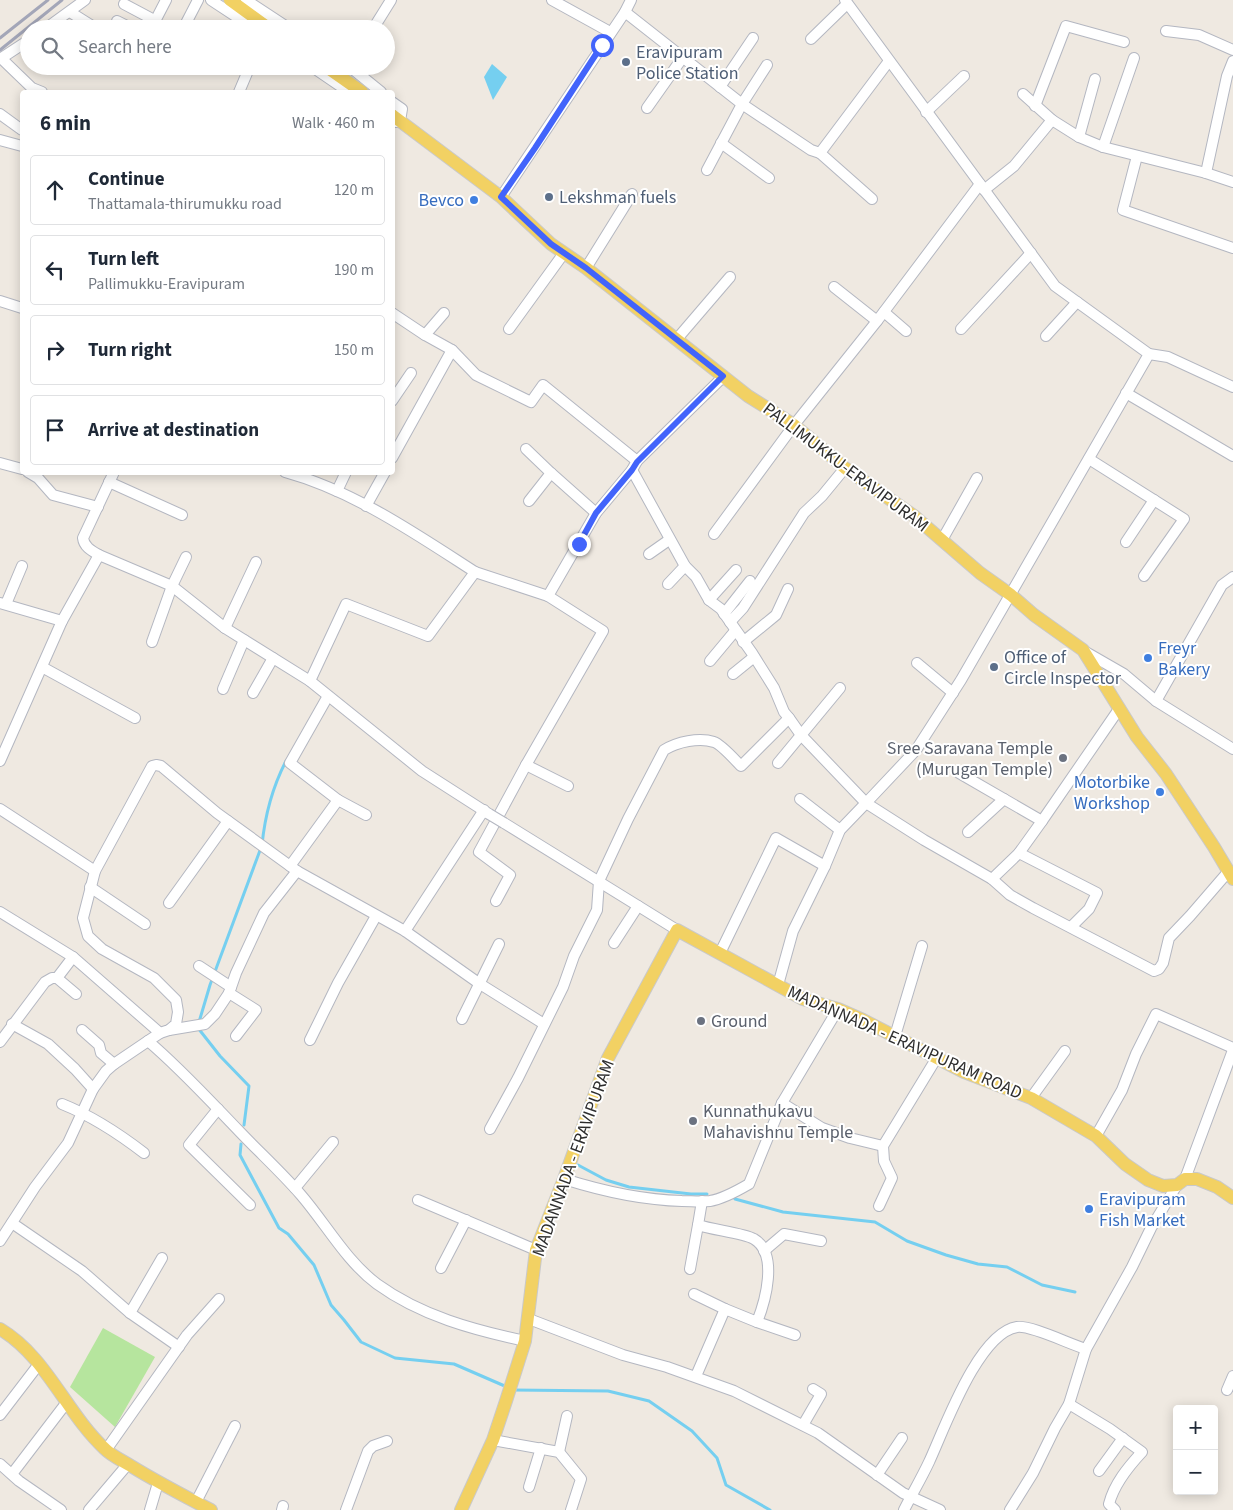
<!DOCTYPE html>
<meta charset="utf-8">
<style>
:root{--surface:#fff;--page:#f2f2f3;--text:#1f2937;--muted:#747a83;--line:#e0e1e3}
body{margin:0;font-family:"Source Sans 3",sans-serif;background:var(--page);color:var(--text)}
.controls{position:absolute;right:15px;bottom:15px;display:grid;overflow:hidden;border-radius:5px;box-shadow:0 2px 12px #0003}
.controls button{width:45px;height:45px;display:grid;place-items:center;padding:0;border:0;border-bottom:1px solid var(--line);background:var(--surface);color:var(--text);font:25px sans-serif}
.stop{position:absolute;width:15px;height:15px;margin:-11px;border:4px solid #4264fb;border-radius:50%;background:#fff}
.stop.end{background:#4264fb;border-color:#fff;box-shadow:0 1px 5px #0008}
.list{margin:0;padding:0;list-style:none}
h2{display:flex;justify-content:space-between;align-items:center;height:65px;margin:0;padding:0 20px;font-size:21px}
h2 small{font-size:16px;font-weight:400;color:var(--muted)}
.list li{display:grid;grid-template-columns:32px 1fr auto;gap:15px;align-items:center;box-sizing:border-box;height:70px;margin:0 10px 10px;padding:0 10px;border:1px solid var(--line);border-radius:5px}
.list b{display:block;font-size:19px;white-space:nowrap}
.list p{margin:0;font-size:16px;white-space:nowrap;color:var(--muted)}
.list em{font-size:16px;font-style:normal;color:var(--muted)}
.icon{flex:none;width:28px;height:28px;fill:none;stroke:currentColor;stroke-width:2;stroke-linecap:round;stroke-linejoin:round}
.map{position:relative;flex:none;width:1233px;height:1510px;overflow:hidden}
.search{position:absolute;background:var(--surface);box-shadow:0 2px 12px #0003;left:20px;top:20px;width:375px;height:55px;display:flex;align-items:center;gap:12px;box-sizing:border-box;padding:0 18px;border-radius:28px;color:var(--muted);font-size:19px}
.panel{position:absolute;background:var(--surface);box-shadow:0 2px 12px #0003;left:20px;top:90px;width:375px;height:385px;border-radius:5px}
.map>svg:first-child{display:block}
.green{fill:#b6e59e}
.water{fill:#75cff0}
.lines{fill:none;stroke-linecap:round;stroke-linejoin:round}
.stream{stroke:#75cff0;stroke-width:3}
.minor-casing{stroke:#b4b7c1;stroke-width:12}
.major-casing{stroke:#c9c9c9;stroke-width:14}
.minor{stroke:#fff;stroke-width:10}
.major{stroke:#f2d163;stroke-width:12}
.rail{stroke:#a3a6b8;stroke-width:3}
.minor-bridge-casing{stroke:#b4b7c1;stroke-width:12;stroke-linecap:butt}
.minor-bridge{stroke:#fff;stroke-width:10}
.route{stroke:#4264fb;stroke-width:6}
.service-dot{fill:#5c6f8a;stroke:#fff;stroke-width:2}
.shop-dot{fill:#3f7fe0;stroke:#fff;stroke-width:2}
.worship-dot{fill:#6b7280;stroke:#fff;stroke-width:2}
.labels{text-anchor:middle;stroke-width:4;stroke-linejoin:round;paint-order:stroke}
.service-label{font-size:18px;fill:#4e5e75;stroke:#fff;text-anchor:start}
.shop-label{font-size:18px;fill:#366cbe;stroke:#fff;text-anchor:end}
.street-label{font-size:18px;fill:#2e2e2e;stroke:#fff}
.worship-label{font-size:18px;fill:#5b616d;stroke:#fff;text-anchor:start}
</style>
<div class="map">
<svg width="1233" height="1510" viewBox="0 0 1233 1510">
<rect width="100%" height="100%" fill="#efe9e1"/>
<!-- green -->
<polygon class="green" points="103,1328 155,1357 115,1427 70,1387"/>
<!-- water -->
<polygon class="water" points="492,64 507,77 493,100 484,77"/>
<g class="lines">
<!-- stream -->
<g class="stream">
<path d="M199,1022L210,985L262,845C265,815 272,788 286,761"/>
<polyline points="198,1028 220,1056 249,1086 244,1125"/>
<polyline points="241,1144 240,1155 279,1228 288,1234 314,1265 331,1305 344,1320 361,1342 395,1358 454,1364 507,1387"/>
<polyline points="578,1165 606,1180 629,1187 691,1194 707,1194"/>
<polyline points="735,1199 783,1212 875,1222 907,1241 946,1255 978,1264 1007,1267 1042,1285 1075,1292"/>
<polyline points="513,1390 608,1391 649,1401 692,1431 717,1458 726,1485 770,1510"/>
</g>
<defs>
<g id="minor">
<polyline points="211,0 255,29"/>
<polyline points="246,0 290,29"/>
<polyline points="552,0 610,32"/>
<polyline points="845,0 1055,286 1149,354 961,680 916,750 866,803 924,840 992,879 1010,895 1033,908 1154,971 1159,969 1163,963 1169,938 1190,916 1228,872"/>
<polyline points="124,4 156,21"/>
<polyline points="70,12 97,29"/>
<polyline points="625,12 742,104 811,150 820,153 889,61"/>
<polyline points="117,21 133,29"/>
<polyline points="45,29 85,0"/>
<polyline points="151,29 166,0"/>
<polyline points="183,29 198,0"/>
<polyline points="373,29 391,0"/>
<polyline points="1166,31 1199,35 1233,50"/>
<polyline points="811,39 847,4"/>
<polyline points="1,58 32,88 42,92"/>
<polyline points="0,59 29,40"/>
<polyline points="311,66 349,92"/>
<polyline points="349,66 381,92"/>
<polyline points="720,87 753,38"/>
<polyline points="239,92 250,66"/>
<polyline points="1023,94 1052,120"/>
<polyline points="392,102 402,109 400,121 395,122"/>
<polyline points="1035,106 1066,26 1124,42"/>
<polyline points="647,108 683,57"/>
<polyline points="926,112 964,76"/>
<polyline points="0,114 22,130"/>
<polyline points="1079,137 1095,79"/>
<polyline points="0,140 22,146"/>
<polyline points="721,143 769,178"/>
<polyline points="1103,147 1134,58"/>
<polyline points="820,153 872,199"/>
<polyline points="1137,156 1123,210 1233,248"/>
<polyline points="707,170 742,104 767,65"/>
<polyline points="1206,173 1227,76 1233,61"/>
<polyline points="984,190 1014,166 1052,120 1079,137 1103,147 1206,173 1233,182"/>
<polyline points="501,197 625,12 631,0"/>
<polyline points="586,268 632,194"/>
<polyline points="834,287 877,321"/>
<polyline points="0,301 22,308"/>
<polyline points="884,312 906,331"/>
<polyline points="392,313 425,335 452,350 476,375 531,402 543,385 637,461"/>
<polyline points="509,329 564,253"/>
<polyline points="961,329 1031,253"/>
<polyline points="425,335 444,313"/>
<polyline points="1046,336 1077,302"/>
<polyline points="676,340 730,277"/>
<polyline points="1149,354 1168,357 1233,387"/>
<polyline points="1126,393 1233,456"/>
<polyline points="392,401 411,373"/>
<polyline points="526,449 551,473 596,513"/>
<polyline points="392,458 452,350"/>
<polyline points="1089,459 1184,519 1144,576"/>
<polyline points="0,463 22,469"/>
<polyline points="28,472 38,478 53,495 98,507"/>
<path d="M285,472C354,491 416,534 475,572"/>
<polyline points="109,482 182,515"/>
<polyline points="337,491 346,472"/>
<polyline points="529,501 551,473"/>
<polyline points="366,506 385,472"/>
<polyline points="714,534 794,425 877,321 980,184"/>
<polyline points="942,540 977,478"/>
<polyline points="1126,542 1154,500"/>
<polyline points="649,554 669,540"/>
<path d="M99,555C92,551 84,547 83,538L114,472"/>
<polyline points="668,584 685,566"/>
<polyline points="709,600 736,570"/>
<polyline points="0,603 62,621"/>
<polyline points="6,604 22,566"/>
<polyline points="724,614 750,581"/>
<polyline points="730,622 743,608 804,513 822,496 845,468"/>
<polyline points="225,628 256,562"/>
<polyline points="152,642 172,586 186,557"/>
<polyline points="743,642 776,615 788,589"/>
<polyline points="1084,651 1124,674 1156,701 1233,749"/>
<polyline points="710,661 735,631"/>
<polyline points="917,663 953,693"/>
<polyline points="42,667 135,718"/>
<polyline points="733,674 754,657"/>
<polyline points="310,681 346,604 428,636 475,572 548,596 596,513 632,470 637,461 723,377"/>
<polyline points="223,689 244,640"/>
<polyline points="253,693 273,658"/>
<polyline points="1156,701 1222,585 1233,577"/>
<polyline points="0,761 62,621 99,555 172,586 225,628 310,681 422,771 489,814"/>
<polyline points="778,763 840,688"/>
<polyline points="526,765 568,786"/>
<polyline points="959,773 1042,821 1119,709"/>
<polyline points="800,799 840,830"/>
<polyline points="338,800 366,815"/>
<polyline points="0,809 95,871"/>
<polyline points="1042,821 1019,853 1097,893 1089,909 1071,927"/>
<polyline points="504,823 677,930"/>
<polyline points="968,832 1004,799"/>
<polyline points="290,866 338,800 290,763 328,696"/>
<polyline points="992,879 1019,853"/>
<polyline points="90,887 145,924"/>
<polyline points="496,901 510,875 479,852 526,765 603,631 548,596"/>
<polyline points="169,903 228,821"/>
<polyline points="0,912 73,957 160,1033"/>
<polyline points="405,931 484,810"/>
<polyline points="614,943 638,906"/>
<polyline points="720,953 776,838 825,866 840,830 866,803 801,735 789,718"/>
<polyline points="199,966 231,987"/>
<polyline points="57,978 76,994"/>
<polyline points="778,985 793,931 825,866"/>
<polyline points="229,993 256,1010 236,1036"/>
<polyline points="462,1019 499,944"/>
<polyline points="12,1024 48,1044 75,1069 93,1089"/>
<polyline points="82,1030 99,1045 101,1053 114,1064"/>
<polyline points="169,1030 205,1024 215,1014 229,993 236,973 264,913 297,871"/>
<polyline points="895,1036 922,946"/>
<polyline points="310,1040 338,983 376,916"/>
<polyline points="148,1041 160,1033 169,1030 176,1024 178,1012 176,1000 154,978 102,949 88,936 83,918 95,871 152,766 156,765 161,766 217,813 297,871 405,931 480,984 544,1024"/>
<polyline points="0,1042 45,982 52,978 57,978 73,957"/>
<polyline points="1031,1098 1065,1051"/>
<polyline points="782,1103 822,1128 850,1138 883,1146"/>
<path d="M62,1104C92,1116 118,1133 144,1153"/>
<polyline points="218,1109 189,1145 250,1205"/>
<path d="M490,1129L518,1078L563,987L574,956L597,910L599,881L628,819L664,750C677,742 699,737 714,742C721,744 735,760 741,766L789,718L784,712L774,688L752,653L721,609L709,600L696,577L685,566L632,470"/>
<polyline points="1096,1136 1122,1090 1136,1054 1156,1014 1233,1048"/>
<path d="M564,1179C602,1191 643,1200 682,1201C691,1201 701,1202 710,1201C723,1199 737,1191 749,1184L782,1103L838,1009"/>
<polyline points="1185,1179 1233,1050"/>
<polyline points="295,1188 333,1142"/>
<polyline points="418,1200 536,1250"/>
<polyline points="879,1206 892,1178 884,1161 883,1146 936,1059"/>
<polyline points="12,1223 82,1271 130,1313 179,1347"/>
<path d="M0,1241L35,1187L68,1143L93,1089L106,1071L114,1064L148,1041C181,1069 210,1101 240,1132C260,1153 282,1173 301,1195C326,1224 346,1261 377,1284C421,1316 474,1330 525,1341"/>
<polyline points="764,1251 784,1234 821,1241"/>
<polyline points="441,1268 466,1220"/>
<polyline points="690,1269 698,1225"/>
<polyline points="694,1294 725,1309"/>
<polyline points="130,1313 162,1258"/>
<polyline points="529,1319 623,1355 667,1367 734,1391 818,1433 903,1493 940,1510"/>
<polyline points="757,1322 795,1335"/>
<path d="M696,1376L725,1309L757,1322C765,1302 779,1254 754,1239C743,1233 713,1230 698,1225L702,1201"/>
<polyline points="1227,1390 1233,1376"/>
<path d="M1069,1404L1110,1429L1142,1452C1128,1467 1114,1484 1109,1504L1115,1510"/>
<polyline points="0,1415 39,1364"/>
<polyline points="803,1425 821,1394 813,1389"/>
<polyline points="493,1440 559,1452 581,1479 571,1510"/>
<polyline points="106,1450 187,1335 219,1299"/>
<polyline points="559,1452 567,1416"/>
<polyline points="0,1464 19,1481 61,1510"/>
<polyline points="1099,1471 1123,1438"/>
<polyline points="12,1474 67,1402"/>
<polyline points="877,1475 902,1438"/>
<polyline points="529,1487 541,1448"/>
<polyline points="196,1502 235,1426"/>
<polyline points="89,1510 128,1464"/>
<polyline points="150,1510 158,1483"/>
<polyline points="282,1510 283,1506"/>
<polyline points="346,1510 368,1451 373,1446 387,1441"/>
<path d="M904,1510C912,1494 921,1479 929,1462C944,1430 978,1333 1017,1327C1031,1325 1069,1344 1086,1349"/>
<polyline points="1010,1510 1033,1473 1055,1428 1069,1404 1086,1349 1132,1267 1151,1228 1177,1185"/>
</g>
<g id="major">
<polyline points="230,0 270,29"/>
<polyline points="325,66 362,92"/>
<polyline points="392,115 501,197 551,244 586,268 748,396 794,425 845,468 914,516 980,573 1011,595 1034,615 1083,650 1137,737 1166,774 1214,847 1233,879"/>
<path d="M0,1329C47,1357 66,1413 105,1449C112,1456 123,1461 131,1466C157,1482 184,1496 211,1510"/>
<polyline points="461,1510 493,1440 506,1401 525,1341 536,1250 564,1179 608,1058 677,930 803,999 838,1009 863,1020 964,1072 1031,1098 1096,1136 1125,1164 1148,1180 1163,1186 1177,1185 1185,1179 1197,1179 1217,1187 1233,1198"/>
</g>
</defs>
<!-- minor casing -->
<use href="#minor" class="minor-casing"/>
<!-- major casing -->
<use href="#major" class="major-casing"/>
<!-- minor -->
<use href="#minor" class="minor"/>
<!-- major -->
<use href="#major" class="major"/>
<!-- rail -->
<g class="rail">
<polyline points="0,38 48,0"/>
<polyline points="0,50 62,0"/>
</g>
<defs>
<polyline id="minor-bridge" points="489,814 504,823"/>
</defs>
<!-- minor-bridge casing -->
<use href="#minor-bridge" class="minor-bridge-casing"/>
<!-- minor-bridge -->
<use href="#minor-bridge" class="minor-bridge"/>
</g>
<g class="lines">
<!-- route -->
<polyline class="route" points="579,544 596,513 632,470 637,462 723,376 586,268 551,244 501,197 535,148 602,45"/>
</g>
<!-- markers -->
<g class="service-dot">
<circle cx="626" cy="62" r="5"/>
<circle cx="549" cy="197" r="5"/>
<circle cx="994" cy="667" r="5"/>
</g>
<g class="shop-dot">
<circle cx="474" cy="200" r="5"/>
<circle cx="1148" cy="658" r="5"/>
<circle cx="1160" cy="792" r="5"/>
<circle cx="1089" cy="1209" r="5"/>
</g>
<g class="worship-dot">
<circle cx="1063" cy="758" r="5"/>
<circle cx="701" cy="1021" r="5"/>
<circle cx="693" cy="1121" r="5"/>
</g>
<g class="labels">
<!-- service labels -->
<g class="service-label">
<text x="636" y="58">Eravipuram<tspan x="636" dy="21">Police Station</tspan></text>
<text x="559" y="203">Lekshman fuels</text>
<text x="1004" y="663">Office of<tspan x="1004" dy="21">Circle Inspector</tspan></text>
</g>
<!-- shop labels -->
<g class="shop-label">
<text x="464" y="206">Bevco</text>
<text x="1158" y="654" text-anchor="start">Freyr<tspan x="1158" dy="21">Bakery</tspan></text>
<text x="1150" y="788">Motorbike<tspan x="1150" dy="21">Workshop</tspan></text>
<text x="1099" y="1205" text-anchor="start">Eravipuram<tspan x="1099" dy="21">Fish Market</tspan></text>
</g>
<!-- street labels -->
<g class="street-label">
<text transform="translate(846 467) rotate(37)" y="6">PALLIMUKKU-ERAVIPURAM</text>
<text transform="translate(905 1042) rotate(24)" y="6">MADANNADA - ERAVIPURAM ROAD</text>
<text transform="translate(573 1158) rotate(-70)" y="6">MADANNADA - ERAVIPURAM</text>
</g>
<!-- worship labels -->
<g class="worship-label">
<text x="1053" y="754" text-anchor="end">Sree Saravana Temple<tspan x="1053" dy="21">(Murugan Temple)</tspan></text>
<text x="711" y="1027">Ground</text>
<text x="703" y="1117">Kunnathukavu<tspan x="703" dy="21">Mahavishnu Temple</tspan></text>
</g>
</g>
</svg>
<div class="controls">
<button>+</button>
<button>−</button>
</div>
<div class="stop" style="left:602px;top:45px"></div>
<div class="stop end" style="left:579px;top:544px"></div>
<div class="search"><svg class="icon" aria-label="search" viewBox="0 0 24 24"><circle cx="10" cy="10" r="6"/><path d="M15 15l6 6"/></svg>Search here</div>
<section class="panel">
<h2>6 min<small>Walk · 460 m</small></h2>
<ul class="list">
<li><svg class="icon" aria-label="ahead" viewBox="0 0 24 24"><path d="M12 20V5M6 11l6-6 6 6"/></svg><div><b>Continue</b><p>Thattamala-thirumukku road</p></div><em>120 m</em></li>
<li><svg class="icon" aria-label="left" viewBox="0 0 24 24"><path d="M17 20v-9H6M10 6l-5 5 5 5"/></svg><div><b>Turn left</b><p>Pallimukku-Eravipuram</p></div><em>190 m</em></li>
<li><svg class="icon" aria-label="right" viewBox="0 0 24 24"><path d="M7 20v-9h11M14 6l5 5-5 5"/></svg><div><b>Turn right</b></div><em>150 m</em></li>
<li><svg class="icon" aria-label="arrive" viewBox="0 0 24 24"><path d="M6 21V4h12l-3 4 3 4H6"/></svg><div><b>Arrive at destination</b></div></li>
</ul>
</section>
</div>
